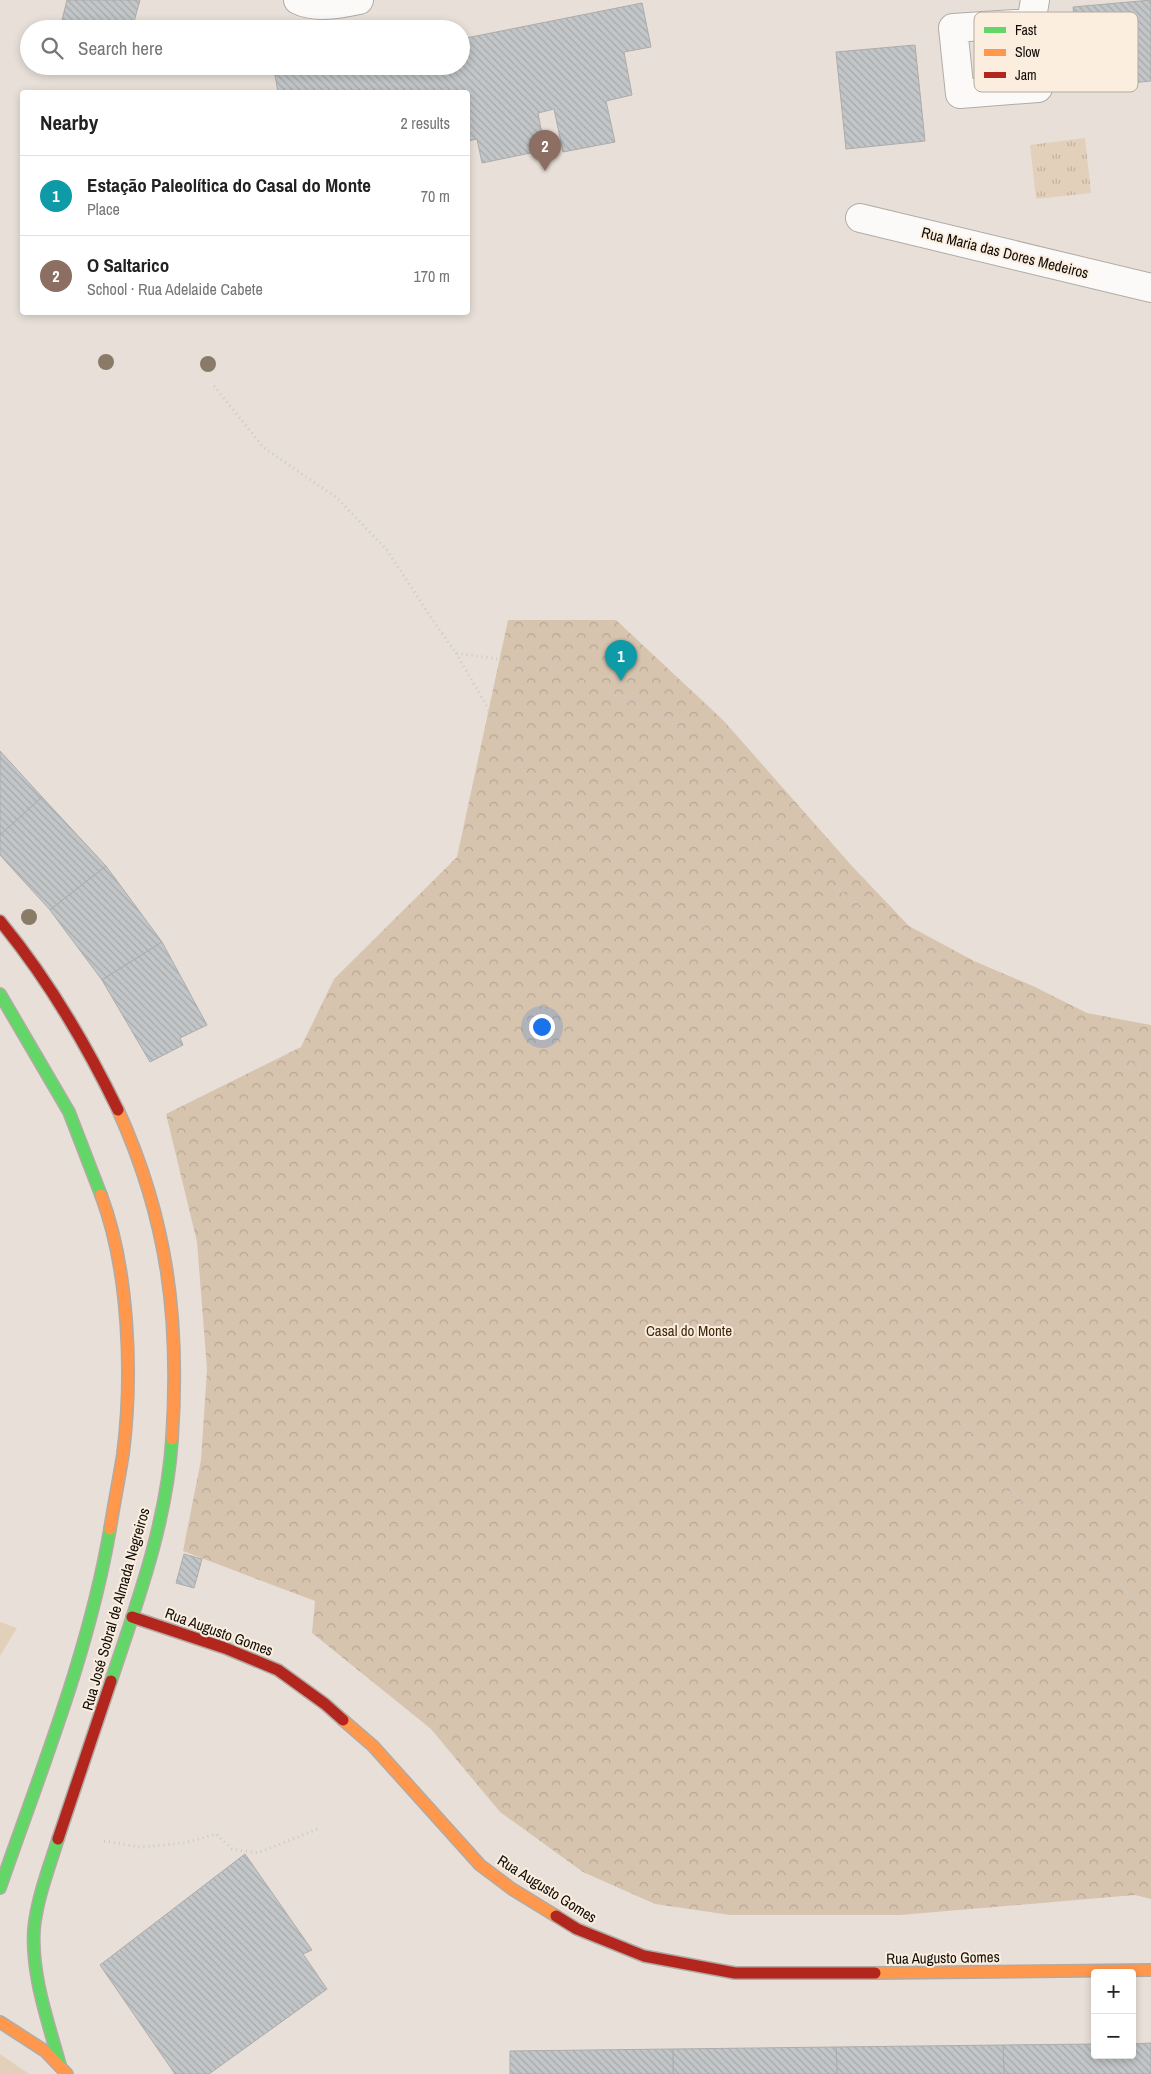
<!DOCTYPE html>
<meta charset="utf-8">
<style>
:root{--surface:#fff;--page:#f2f2f2;--text:#222;--muted:#767676;--line:#e0e0e0;--accent:#5c5650}
body{margin:0;font-family:"Archivo Narrow",sans-serif;background:var(--page);color:var(--text)}
.controls{position:absolute;right:15px;bottom:15px;display:grid;overflow:hidden;border-radius:5px;box-shadow:0 2px 8px #0003}
.controls button{width:45px;height:45px;display:grid;place-items:center;padding:0;border:0;border-bottom:1px solid var(--line);background:var(--surface);color:var(--text);font:25px sans-serif}
.you{position:absolute;left:541px;top:1026px;width:18px;height:18px;margin:-12px;border:4px solid #fff;border-radius:50%;background:#1a73e8;box-shadow:0 0 0 8px #1a73e833}
.badge{display:grid;place-items:center;width:32px;height:32px;border-radius:50%;background:var(--accent);color:#fff;font-size:16px;font-weight:700}
.pin{position:absolute;translate:-50% -41px;filter:drop-shadow(0 1px 2px #0008)}
.pin::after{content:'';position:absolute;top:26px;width:18px;height:15px;background:inherit;clip-path:polygon(0 0,100% 0,50% 100%)}
.list{margin:0;padding:0;list-style:none}
h2{display:flex;justify-content:space-between;align-items:center;height:65px;margin:0;padding:0 20px;font-size:21px}
h2 small{font-size:16px;font-weight:400;color:var(--muted)}
.list li{display:grid;grid-template-columns:32px 1fr auto;gap:15px;align-items:center;box-sizing:border-box;height:80px;padding:0 20px;border-top:1px solid var(--line)}
.list b{display:block;font-size:19px;white-space:nowrap}
.list p{margin:0;font-size:16px;white-space:nowrap;color:var(--muted)}
.list em{font-size:16px;font-style:normal;color:var(--muted)}
.icon{flex:none;width:28px;height:28px;fill:none;stroke:currentColor;stroke-width:2;stroke-linecap:round;stroke-linejoin:round}
.map{position:relative;flex:none;width:1151px;height:2074px;overflow:hidden}
.search{position:absolute;background:var(--surface);box-shadow:0 2px 8px #0003;left:20px;top:20px;width:450px;height:55px;display:flex;align-items:center;gap:12px;box-sizing:border-box;padding:0 18px;border-radius:28px;color:var(--muted);font-size:19px}
.panel{position:absolute;background:var(--surface);box-shadow:0 2px 8px #0003;left:20px;top:90px;width:450px;height:225px;border-radius:5px}
.map>svg:first-child{display:block}
.grass{fill:#e3d0ba}
.forest{fill:url(#forest-crowns)}
.park{fill:url(#park-tufts)}
.building{fill:url(#building-back-hatch);stroke:#adacab}
.lines{fill:none;stroke-linecap:round;stroke-linejoin:round}
.street-casing{stroke:#b1aba4;stroke-width:30}
.fast-casing{stroke:#b1aba4;stroke-width:14}
.slow-casing{stroke:#b1aba4;stroke-width:14}
.jam-casing{stroke:#b1aba4;stroke-width:14}
.path{stroke:#cbc9c6;stroke-width:3;stroke-dasharray:1 4;stroke-linecap:butt}
.street{stroke:#fcfaf9;stroke-width:28}
.fast{stroke:#63d668;stroke-width:11}
.slow{stroke:#ff974d;stroke-width:11}
.jam{stroke:#b3261e;stroke-width:11}
.tree{fill:#8a7b68}
.labels{text-anchor:middle;stroke-width:4;stroke-linejoin:round;paint-order:stroke}
.street-label{font-size:15px;fill:#100c07;stroke:#fbeedf}
.park-label{font-size:15px;fill:#3d280c;stroke:#fbeedf}
.key{fill:#fbeedf;stroke:#b4aa9e;stroke-width:1}
.key-label{font-size:14px;fill:#100c07}
</style>
<div class="map">
<svg width="1151" height="2074" viewBox="0 0 1151 2074">
<defs>
<pattern id="forest-crowns" width="20" height="18" patternUnits="userSpaceOnUse" patternTransform="scale(1.25)"><rect width="20" height="18" fill="#d7c4ae"/><path d="M2 6a3 3 0 1 1 6 0M12 15a3 3 0 1 1 6 0" fill="none" stroke="#b8a794"/></pattern>
<pattern id="park-tufts" width="24" height="20" patternUnits="userSpaceOnUse" patternTransform="scale(1.25)"><rect width="24" height="20" fill="#e3d0ba"/><path d="M3 7l-1-3M5 7V3M7 7l1-3M15 17l-1-3M17 17v-4M19 17l1-3" fill="none" stroke="#c2b19e"/></pattern>
<pattern id="building-back-hatch" width="6" height="6" patternUnits="userSpaceOnUse" patternTransform="scale(1.25)"><rect width="6" height="6" fill="#c3c6c8"/><path d="M-1 5l2 2M0 0l6 6M5-1l2 2" fill="none" stroke="#a6a9aa"/></pattern>
</defs>
<rect width="100%" height="100%" fill="#e8e0d8"/>
<!-- grass -->
<g class="grass">
<polygon points="0,1622 17,1628 0,1656"/>
<polygon points="0,2054 29,2074 0,2074"/>
</g>
<!-- forest -->
<polygon class="forest" points="508,620 616,620 723,720 852,866 909,926 974,961 1033,986 1087,1013 1151,1025 1151,1899 1135,1895 900,1915 730,1915 655,1904 583,1872 500,1812 431,1729 312,1633 315,1601 183,1551 201,1460 207,1369 197,1242 166,1114 301,1047 334,979 457,857"/>
<!-- park -->
<polygon class="park" points="1085,138 1091,193 1036,199 1030,145"/>
<!-- building -->
<g class="building">
<polygon points="67,0 140,0 132,29 61,29 60,28"/>
<polygon points="1151,0 1151,81 1081,88 1073,7"/>
<polygon points="642,3 651,47 624,52 632,95 606,101 615,142 563,152 554,109 538,113 545,150 482,163 477,139 468,141 468,92 278,92 275,75 321,66 461,66 461,39"/>
<polygon points="915,45 925,141 846,149 836,52"/>
<polygon points="0,751 42,797 0,835"/>
<polygon points="42,797 106,866 50,910 0,855 0,835"/>
<polygon points="106,866 162,942 102,980 50,910"/>
<polygon points="162,942 207,1025 180,1038 183,1045 150,1062 102,980"/>
<polygon points="184,1554 202,1559 194,1588 176,1583"/>
<polygon points="245,1854 312,1950 303,1954 327,1989 209,2074 175,2074 100,1965"/>
<polygon points="1151,2043 1151,2074 1004,2074 1003,2045 1095,2044 1095,2055 1132,2055 1132,2044"/>
<polygon points="1003,2045 1004,2074 837,2074 836,2047"/>
<polygon points="836,2047 837,2074 673,2074 673,2049"/>
<polygon points="673,2049 673,2074 510,2074 510,2051"/>
</g>
<g class="lines">
<defs>
<g id="street">
<path d="M298,0C317,9 340,4 359,0"/>
<polyline points="1031,23 953,28 960,94 1038,88 1031,23 1035,0"/>
<polyline points="860,218 1151,288"/>
</g>
<g id="fast">
<polyline points="0,994 69,1112 101,1195"/>
<path d="M111,1681C137,1603 167,1522 172,1439"/>
<path d="M58,1839C49,1868 37,1898 34,1929C31,1975 48,2021 60,2065"/>
<path d="M0,1888C41,1770 89,1652 110,1529"/>
</g>
<g id="slow">
<path d="M118,1110C168,1220 180,1320 172,1439"/>
<path d="M101,1195C129,1269 133,1375 123,1454C119,1479 114,1504 110,1529"/>
<polyline points="343,1720 373,1746 480,1865 512,1889 556,1916"/>
<polyline points="875,1973 1151,1970"/>
<polyline points="0,2022 45,2051 67,2074"/>
</g>
<g id="jam">
<path d="M0,921C47,978 86,1044 118,1110"/>
<polyline points="132,1617 225,1648 278,1670 325,1704 343,1720"/>
<polyline points="58,1839 111,1681"/>
<polyline points="556,1916 577,1929 644,1956 735,1973 875,1973"/>
</g>
</defs>
<!-- street casing -->
<use href="#street" class="street-casing"/>
<!-- fast casing -->
<use href="#fast" class="fast-casing"/>
<!-- slow casing -->
<use href="#slow" class="slow-casing"/>
<!-- jam casing -->
<use href="#jam" class="jam-casing"/>
<!-- path -->
<g class="path">
<polyline points="214,386 264,448 337,498 387,550 434,622 456,653 552,667 670,720 717,769 780,839 844,894 975,987 1104,1050 1151,1070"/>
<polyline points="456,653 531,783 582,821 662,898 739,949 835,1077 857,1124 904,1281 948,1402 1008,1490 1105,1568 1151,1615"/>
<polyline points="104,1841 139,1847 185,1843 216,1834 232,1849 258,1853 320,1828"/>
</g>
<!-- street -->
<use href="#street" class="street"/>
<!-- fast -->
<use href="#fast" class="fast"/>
<!-- slow -->
<use href="#slow" class="slow"/>
<!-- jam -->
<use href="#jam" class="jam"/>
</g>
<!-- trees -->
<g class="tree">
<circle cx="106" cy="362" r="8"/>
<circle cx="208" cy="364" r="8"/>
<circle cx="29" cy="917" r="8"/>
</g>
<g class="labels">
<!-- street labels -->
<g class="street-label">
<text transform="translate(1005 253) rotate(14)" y="5">Rua Maria das Dores Medeiros</text>
<text transform="translate(116 1609) rotate(-74)" y="5">Rua José Sobral de Almada Negreiros</text>
<text transform="translate(219 1632) rotate(20)" y="5">Rua Augusto Gomes</text>
<text transform="translate(547 1889) rotate(32)" y="5">Rua Augusto Gomes</text>
<text transform="translate(943 1958) rotate(-1)" y="5">Rua Augusto Gomes</text>
</g>
<!-- park labels -->
<g class="park-label">
<text x="689" y="1336">Casal do Monte</text>
</g>
</g>
<!-- legend -->
<rect x="974" y="12" width="164" height="80" rx="8" class="key"/>
<rect x="984" y="27" width="22" height="6" fill="#63d668"/>
<rect x="984" y="49" width="22" height="7" fill="#ff974d"/>
<rect x="984" y="72" width="22" height="6" fill="#b3261e"/>
<g class="key-label">
<text x="1015" y="35">Fast</text>
<text x="1015" y="57">Slow</text>
<text x="1015" y="80">Jam</text>
</g>
</svg>
<div class="controls">
<button>+</button>
<button>−</button>
</div>
<div class="you"></div>
<div class="pin badge" style="left:621px;top:681px;background:#0f9aa8">1</div>
<div class="pin badge" style="left:545px;top:171px;background:#8d6e63">2</div>
<div class="search"><svg class="icon" aria-label="search" viewBox="0 0 24 24"><circle cx="10" cy="10" r="6"/><path d="M15 15l6 6"/></svg>Search here</div>
<section class="panel">
<h2>Nearby<small>2 results</small></h2>
<ul class="list">
<li><span class="badge" style="background:#0f9aa8">1</span><div><b>Estação Paleolítica do Casal do Monte</b><p>Place</p></div><em>70 m</em></li>
<li><span class="badge" style="background:#8d6e63">2</span><div><b>O Saltarico</b><p>School · Rua Adelaide Cabete</p></div><em>170 m</em></li>
</ul>
</section>
</div>
